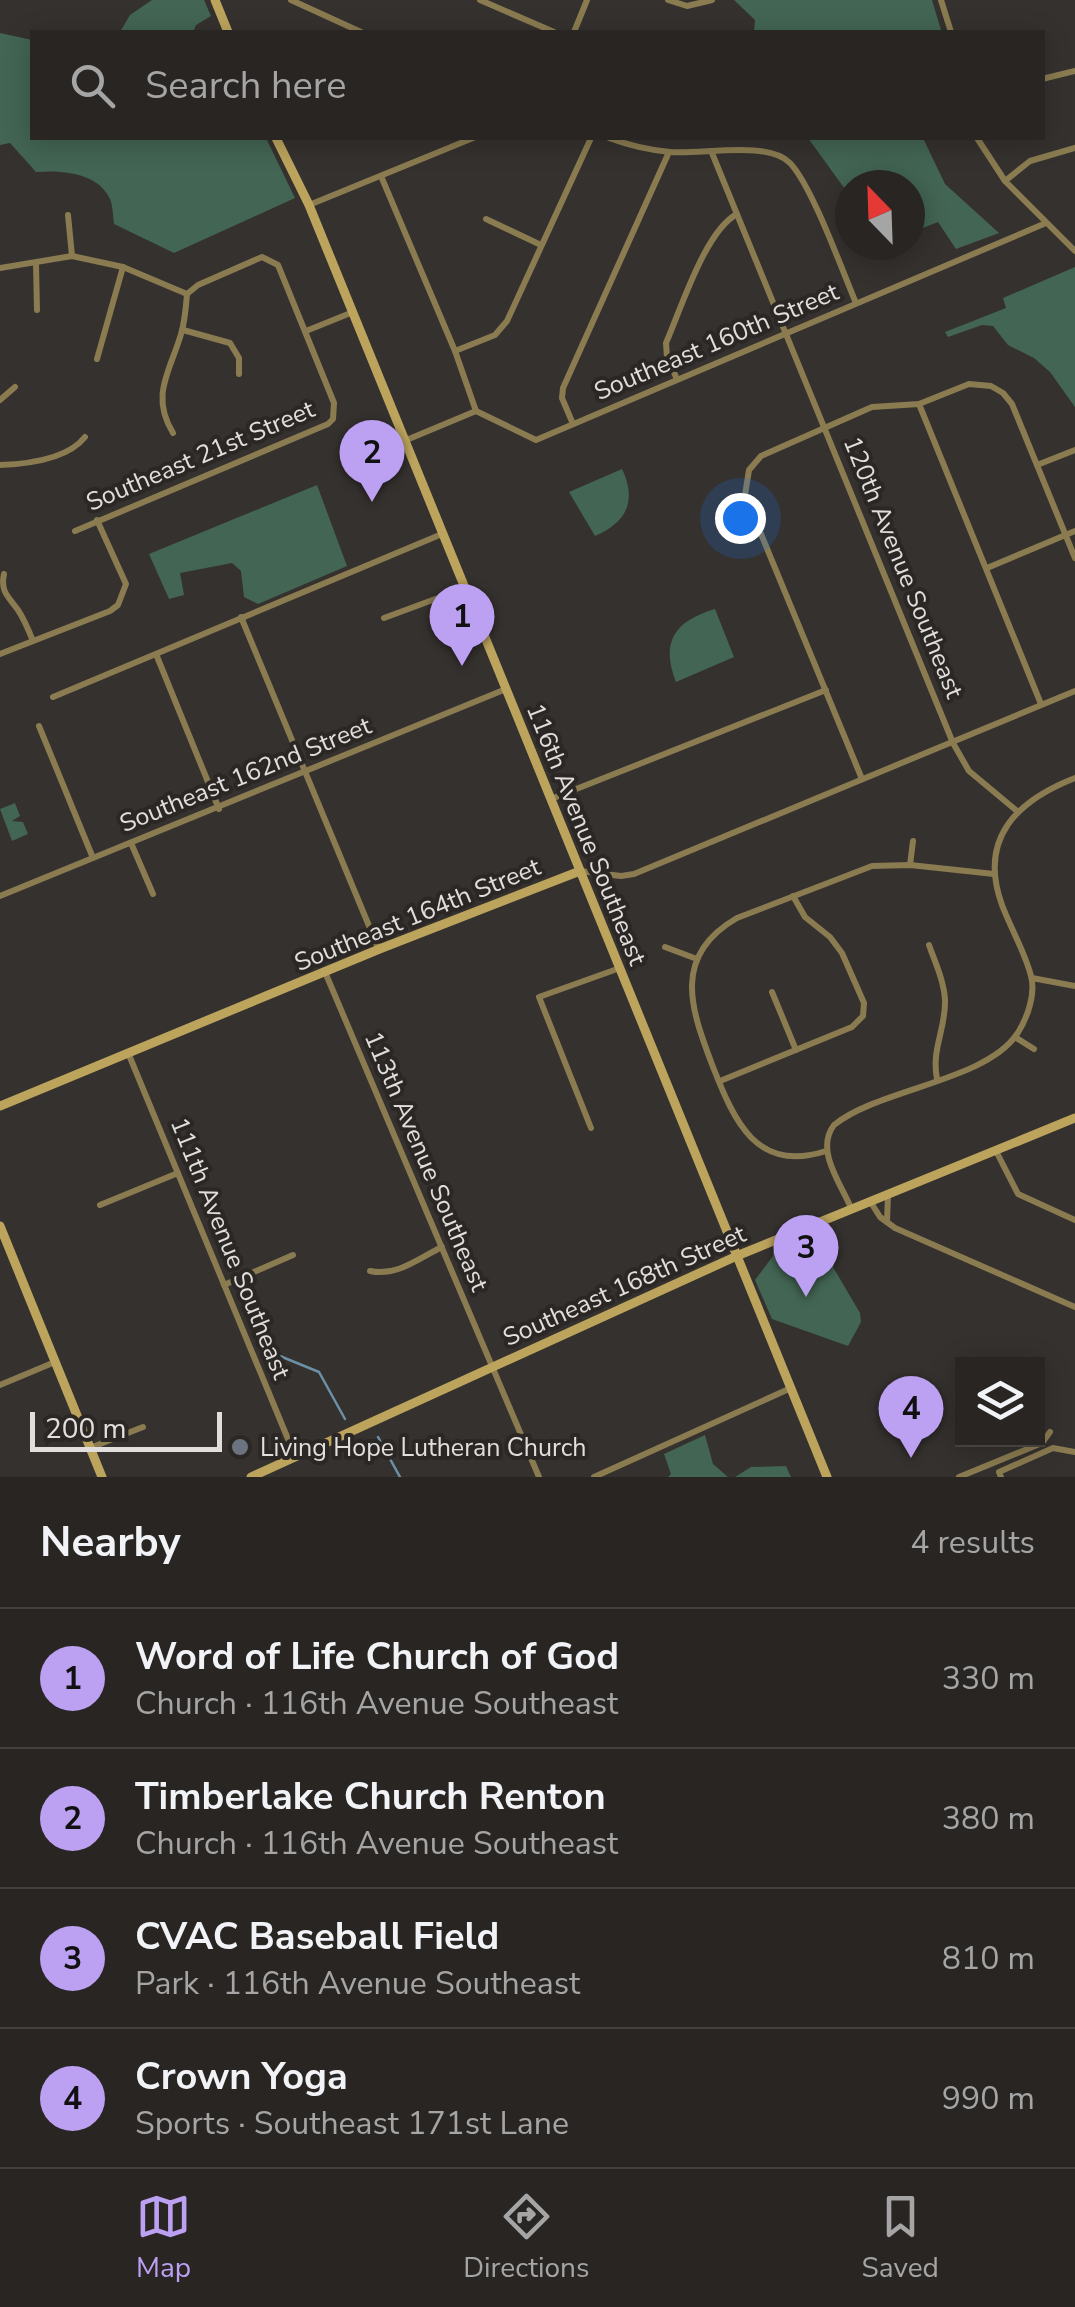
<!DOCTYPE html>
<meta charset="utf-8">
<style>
:root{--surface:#282523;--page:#302d2b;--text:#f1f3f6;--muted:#a5a5a6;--line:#444241;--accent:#bca0f2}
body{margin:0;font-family:"Nunito Sans",sans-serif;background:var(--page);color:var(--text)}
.controls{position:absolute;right:30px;bottom:30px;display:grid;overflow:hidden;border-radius:0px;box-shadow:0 5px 25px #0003}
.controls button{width:90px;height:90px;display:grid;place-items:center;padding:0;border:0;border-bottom:2px solid var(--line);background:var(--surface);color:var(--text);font:50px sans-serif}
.compass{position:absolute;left:835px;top:170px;width:90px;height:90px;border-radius:50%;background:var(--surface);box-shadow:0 5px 25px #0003;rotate:337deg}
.scale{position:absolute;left:30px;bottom:25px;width:192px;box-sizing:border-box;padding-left:10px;border:5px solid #e1dedd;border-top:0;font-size:28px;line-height:35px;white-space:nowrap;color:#e1dedd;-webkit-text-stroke:8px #2b2725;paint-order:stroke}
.you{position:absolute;left:740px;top:518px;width:35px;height:35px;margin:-25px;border:8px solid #fff;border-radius:50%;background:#1a73e8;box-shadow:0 0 0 15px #1a73e833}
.badge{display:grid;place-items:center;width:65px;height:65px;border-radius:50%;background:var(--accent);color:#111;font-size:32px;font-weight:700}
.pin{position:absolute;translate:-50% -82px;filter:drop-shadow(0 2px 5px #0008)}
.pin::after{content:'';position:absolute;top:52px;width:35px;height:30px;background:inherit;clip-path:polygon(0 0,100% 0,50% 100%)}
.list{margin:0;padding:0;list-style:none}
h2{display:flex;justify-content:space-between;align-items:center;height:130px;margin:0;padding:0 40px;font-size:42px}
h2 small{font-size:32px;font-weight:400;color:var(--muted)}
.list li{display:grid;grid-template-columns:65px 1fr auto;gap:30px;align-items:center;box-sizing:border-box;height:140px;padding:0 40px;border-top:2px solid var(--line)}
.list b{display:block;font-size:38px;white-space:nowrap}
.list p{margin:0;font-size:32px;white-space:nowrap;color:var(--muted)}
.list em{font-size:32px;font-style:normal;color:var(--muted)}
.icon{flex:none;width:55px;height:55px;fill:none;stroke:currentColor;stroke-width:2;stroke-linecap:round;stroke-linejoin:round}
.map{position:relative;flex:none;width:1075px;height:1477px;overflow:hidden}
.search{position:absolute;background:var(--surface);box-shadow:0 5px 25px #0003;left:30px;right:30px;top:30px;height:110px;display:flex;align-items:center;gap:25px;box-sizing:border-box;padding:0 35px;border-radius:0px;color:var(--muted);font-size:38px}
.sheet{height:690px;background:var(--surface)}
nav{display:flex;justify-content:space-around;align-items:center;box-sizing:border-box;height:140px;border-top:2px solid var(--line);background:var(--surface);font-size:28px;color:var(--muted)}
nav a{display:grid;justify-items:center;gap:5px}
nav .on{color:var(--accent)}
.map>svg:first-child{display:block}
.green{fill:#436553}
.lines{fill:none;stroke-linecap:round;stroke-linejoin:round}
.stream{stroke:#6b90a8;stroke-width:2.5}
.street{stroke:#8a7b50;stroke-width:6}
.secondary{stroke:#bca45d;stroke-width:9}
.worship-dot{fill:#6b7280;stroke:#2b2725;stroke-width:4}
.labels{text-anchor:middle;stroke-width:8;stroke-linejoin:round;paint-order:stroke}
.street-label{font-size:25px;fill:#e1dedd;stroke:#2b2725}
.poi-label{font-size:25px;fill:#e1dedd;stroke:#2b2725;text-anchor:start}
</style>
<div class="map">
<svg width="1075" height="1477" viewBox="0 0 1075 1477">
<rect width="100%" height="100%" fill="#35312f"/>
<!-- green -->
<g class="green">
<polygon points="152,0 204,0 211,16 196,25 193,32 120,32 130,15"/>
<polygon points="734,0 932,0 941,30 754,32 755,20"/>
<path d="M0,33L32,40V138H266L295,198L174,253L114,224C113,217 113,206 110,199C98,172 60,170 36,172L10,143L0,145Z"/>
<polygon points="808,138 923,138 945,184 999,233 956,249 938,222 910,233 910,185 850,185 850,196"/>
<polygon points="1075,267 1075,407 1050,372 1034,358 1008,345 993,326 982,325 948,337 945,332 1006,308 1003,298"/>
<path d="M622,469C637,501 627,522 595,536L569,492Z"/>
<polygon points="317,485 347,566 258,604 244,597 241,571 232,563 180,573 184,595 169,599 149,554"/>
<path d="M715,609L734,657L676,682C660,641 675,621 715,609Z"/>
<polygon points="15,803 20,816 12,821 23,822 28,834 12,841 0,809"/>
<polygon points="813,1233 860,1313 861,1322 848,1346 772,1319 755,1280 773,1256 773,1250"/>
<polygon points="705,1435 713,1464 728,1477 668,1477 671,1474 664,1454"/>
<polygon points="786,1466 791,1477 735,1477 751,1467"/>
</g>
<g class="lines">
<!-- stream -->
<g class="stream">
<polyline points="270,1352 319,1372 345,1419"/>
<polyline points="378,1437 400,1477"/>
</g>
<!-- street -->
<g class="street">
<polyline points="291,0 361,32"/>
<polyline points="480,0 554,32"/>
<polyline points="668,0 687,6 712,0"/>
<polyline points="941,0 951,32"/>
<polyline points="574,32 587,0"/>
<polyline points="1042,79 1075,71"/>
<path d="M609,138C628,145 649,150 670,152C701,155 768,140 790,163C812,186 842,270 856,303"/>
<polyline points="977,138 1005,181 1075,251"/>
<polyline points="712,153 953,743 969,771 1017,811"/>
<polyline points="381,176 455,351 476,411"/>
<polyline points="1005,181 1030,161 1075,148"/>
<polyline points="309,205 473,138"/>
<polyline points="68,215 72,256"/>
<polyline points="486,219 541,245"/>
<polyline points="36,264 37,310"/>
<polyline points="0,268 72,256 123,267 187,294 198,285 262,257 278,265 334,403 333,419 328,424 75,531"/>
<polyline points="183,330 230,343 239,358 239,374"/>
<polyline points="306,331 353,312"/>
<polyline points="455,351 495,335 507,321 591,138"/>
<polyline points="97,359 123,267"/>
<path d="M677,379L667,358L666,343C681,309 705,231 737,214"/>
<polyline points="0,400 15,387"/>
<polyline points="919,404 1041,704"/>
<polyline points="573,424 562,398 563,388 669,152"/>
<path d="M173,433C150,395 170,372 181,334C185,321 186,307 187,294"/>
<polyline points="404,441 476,411 536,440 1046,223"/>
<path d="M0,465C27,464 67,460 85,437"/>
<polyline points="1037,465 1075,450"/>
<polyline points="987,568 1075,531"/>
<path d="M4,574C0,592 9,597 18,610C24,619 29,631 33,641"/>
<polyline points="241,617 379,950"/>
<polyline points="384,618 465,588"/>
<polyline points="0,654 110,611 118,605 126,584 97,520"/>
<polyline points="156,654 219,809"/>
<polyline points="53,697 442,534"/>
<polyline points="39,726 93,858"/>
<polyline points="862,779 745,495 749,470 761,456 872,407 919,404 969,384 991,386 1003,393 1012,404 1075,558"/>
<polyline points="551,799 826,690"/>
<polyline points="131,843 153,894"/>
<polyline points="910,865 913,841"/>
<polyline points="580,871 621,876 634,874 1075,691"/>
<polyline points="0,896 506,689"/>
<path d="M929,945C935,962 944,981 945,1000C946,1029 931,1049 937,1079"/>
<polyline points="665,947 697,959"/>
<polyline points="325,972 539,1477"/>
<polyline points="1032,978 1075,986"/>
<polyline points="772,992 796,1050"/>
<polyline points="1015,1037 1034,1049"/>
<polyline points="129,1055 295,1456"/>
<polyline points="720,1081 852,1027 863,1016 864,1003 842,953 830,937 805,917 793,896"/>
<polyline points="591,1128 539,997 620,968"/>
<path d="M826,1151C756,1174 734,1120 713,1067C691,1009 671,956 737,918L872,866L910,865L994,874"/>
<polyline points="996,1151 1018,1194 1075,1220"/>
<polyline points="870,1201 880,1217 895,1228 1075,1307"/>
<polyline points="100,1205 178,1173"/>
<path d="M851,1208C840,1182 815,1150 834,1125C878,1089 986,1081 1017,1034C1027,1019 1036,994 1031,976C1025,952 1011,929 1002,905C978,839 1016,801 1075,778"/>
<polyline points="887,1222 888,1194"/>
<path d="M370,1271C397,1277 419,1258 442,1247"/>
<polyline points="224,1285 293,1255"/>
<polyline points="0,1385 55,1362"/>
<polyline points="90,1448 143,1427"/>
<polyline points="594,1477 791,1388"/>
<polyline points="959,1477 1042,1443 1050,1432"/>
<polyline points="1001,1477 999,1472 1053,1448 1075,1452"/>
</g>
<!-- secondary -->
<g class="secondary">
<polyline points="215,0 228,32"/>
<polyline points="276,138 309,205 827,1477"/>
<polyline points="0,1106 382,948 580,871"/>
<polyline points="0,1226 102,1477"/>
<polyline points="251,1477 739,1255 1075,1118"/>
</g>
</g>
<!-- markers -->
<circle class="worship-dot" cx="240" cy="1447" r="10"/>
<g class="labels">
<!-- street labels -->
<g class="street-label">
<text transform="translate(716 341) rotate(-23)" y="9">Southeast 160th Street</text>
<text transform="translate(200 455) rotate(-23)" y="9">Southeast 21st Street</text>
<text transform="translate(904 567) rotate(68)" y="9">120th Avenue Southeast</text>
<text transform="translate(245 774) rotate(-22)" y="9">Southeast 162nd Street</text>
<text transform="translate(587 834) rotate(68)" y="9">116th Avenue Southeast</text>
<text transform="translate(417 914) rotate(-22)" y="9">Southeast 164th Street</text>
<text transform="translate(427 1161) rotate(67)" y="9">113th Avenue Southeast</text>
<text transform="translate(231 1248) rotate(68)" y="9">111th Avenue Southeast</text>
<text transform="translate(624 1285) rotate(-24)" y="9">Southeast 168th Street</text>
</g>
<!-- poi labels -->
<g class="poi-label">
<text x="260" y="1456">Living Hope Lutheran Church</text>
</g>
</g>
</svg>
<div class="controls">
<button><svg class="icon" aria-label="layers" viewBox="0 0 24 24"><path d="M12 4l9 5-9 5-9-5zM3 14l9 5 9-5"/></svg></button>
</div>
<svg class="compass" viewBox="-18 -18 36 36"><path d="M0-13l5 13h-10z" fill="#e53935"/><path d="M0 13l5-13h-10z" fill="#a5a5a6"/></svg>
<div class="scale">200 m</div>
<div class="you"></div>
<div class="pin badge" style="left:462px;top:666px">1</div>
<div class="pin badge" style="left:372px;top:502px">2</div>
<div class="pin badge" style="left:806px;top:1297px">3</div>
<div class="pin badge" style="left:911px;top:1458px">4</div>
<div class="search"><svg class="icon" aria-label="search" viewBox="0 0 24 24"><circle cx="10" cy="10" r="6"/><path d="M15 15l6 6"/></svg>Search here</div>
</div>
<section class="sheet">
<h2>Nearby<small>4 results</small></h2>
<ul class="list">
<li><span class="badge">1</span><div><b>Word of Life Church of God</b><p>Church · 116th Avenue Southeast</p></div><em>330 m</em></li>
<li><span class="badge">2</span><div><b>Timberlake Church Renton</b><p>Church · 116th Avenue Southeast</p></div><em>380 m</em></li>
<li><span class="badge">3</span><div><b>CVAC Baseball Field</b><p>Park · 116th Avenue Southeast</p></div><em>810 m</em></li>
<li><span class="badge">4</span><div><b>Crown Yoga</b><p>Sports · Southeast 171st Lane</p></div><em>990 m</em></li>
</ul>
</section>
<nav>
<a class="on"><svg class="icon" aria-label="map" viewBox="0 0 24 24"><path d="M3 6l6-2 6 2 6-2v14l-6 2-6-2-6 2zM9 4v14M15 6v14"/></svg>Map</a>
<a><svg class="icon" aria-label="directions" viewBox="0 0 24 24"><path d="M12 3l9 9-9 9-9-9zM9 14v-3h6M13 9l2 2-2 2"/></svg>Directions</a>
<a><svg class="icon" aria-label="saved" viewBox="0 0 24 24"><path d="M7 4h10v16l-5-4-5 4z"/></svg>Saved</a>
</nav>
